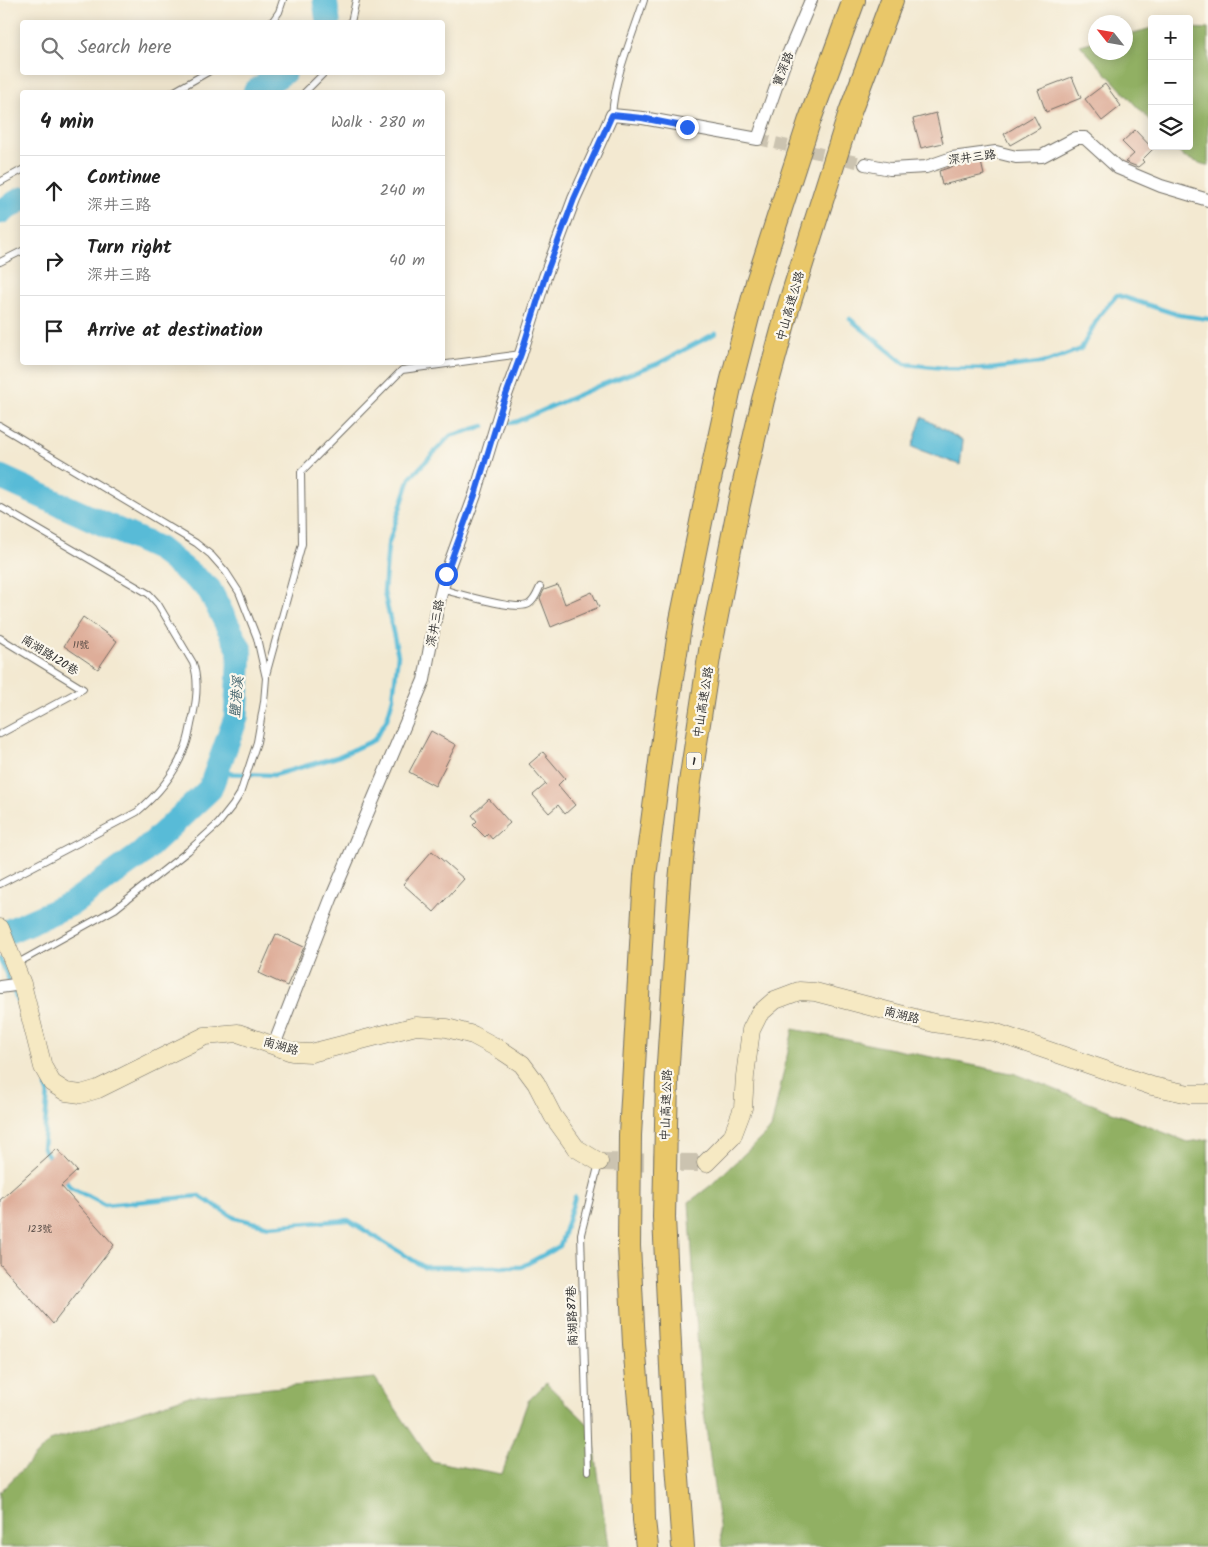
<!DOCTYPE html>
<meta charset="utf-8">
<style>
:root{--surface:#fff;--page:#f6f6f6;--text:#222;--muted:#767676;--line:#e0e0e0}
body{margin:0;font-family:Kalam,"LXGW WenKai TC",sans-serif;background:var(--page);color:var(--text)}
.controls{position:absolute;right:15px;top:15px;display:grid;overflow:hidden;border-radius:5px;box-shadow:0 2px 12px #0003}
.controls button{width:45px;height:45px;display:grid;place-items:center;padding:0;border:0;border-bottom:1px solid var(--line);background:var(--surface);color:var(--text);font:25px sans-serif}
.compass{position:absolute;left:1088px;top:15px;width:45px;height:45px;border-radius:50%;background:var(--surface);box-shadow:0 2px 12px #0003;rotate:301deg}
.stop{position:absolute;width:15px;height:15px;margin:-11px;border:4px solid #2563eb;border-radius:50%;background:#fff}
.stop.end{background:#2563eb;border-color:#fff;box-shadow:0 1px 5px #0008}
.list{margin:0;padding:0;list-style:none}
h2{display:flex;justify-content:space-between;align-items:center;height:65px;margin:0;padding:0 20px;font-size:21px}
h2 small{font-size:16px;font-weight:400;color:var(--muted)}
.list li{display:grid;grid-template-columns:32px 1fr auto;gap:15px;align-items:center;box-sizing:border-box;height:70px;padding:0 20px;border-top:1px solid var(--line)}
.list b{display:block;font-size:19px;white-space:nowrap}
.list p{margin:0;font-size:16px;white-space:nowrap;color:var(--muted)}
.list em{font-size:16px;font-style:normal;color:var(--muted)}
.icon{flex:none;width:28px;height:28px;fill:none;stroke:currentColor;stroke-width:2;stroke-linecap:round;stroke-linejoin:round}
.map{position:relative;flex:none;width:1208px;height:1547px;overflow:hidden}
.search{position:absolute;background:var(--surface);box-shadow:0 2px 12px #0003;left:20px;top:20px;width:425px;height:55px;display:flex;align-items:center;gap:12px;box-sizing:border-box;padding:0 18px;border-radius:5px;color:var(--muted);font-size:19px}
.panel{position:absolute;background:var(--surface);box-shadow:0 2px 12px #0003;left:20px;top:90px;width:425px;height:275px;border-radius:5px}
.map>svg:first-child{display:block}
.forest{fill:#91b064;stroke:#5e6e48}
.water{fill:#59bbd7;stroke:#427381}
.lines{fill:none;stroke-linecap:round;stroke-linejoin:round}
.stream{stroke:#59bbd7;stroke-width:4.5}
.river{stroke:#59bbd7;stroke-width:25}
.building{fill:#dead99}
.street-tunnel{stroke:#cbc3b0;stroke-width:12;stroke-dasharray:12 6;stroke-linecap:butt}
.secondary-tunnel{stroke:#cbc3b0;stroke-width:18;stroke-dasharray:18 9;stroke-linecap:butt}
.lane-casing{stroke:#716e65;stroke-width:8}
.street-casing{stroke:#716e65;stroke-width:14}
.secondary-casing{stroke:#716e65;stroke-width:19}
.highway-casing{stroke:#716e65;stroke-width:24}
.lane{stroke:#fff;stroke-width:6}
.street{stroke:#fff;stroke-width:12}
.secondary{stroke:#f6e9c3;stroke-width:18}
.highway{stroke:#e9c769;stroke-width:22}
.route{stroke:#2563eb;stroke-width:6}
.labels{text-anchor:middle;stroke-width:4.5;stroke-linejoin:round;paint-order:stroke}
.number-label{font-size:10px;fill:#584c46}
.shield{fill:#fbf7ec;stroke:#696865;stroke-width:1}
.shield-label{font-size:11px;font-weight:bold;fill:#2b2b2b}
.street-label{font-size:12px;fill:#2b2b2b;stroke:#fbf7ec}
.water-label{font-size:14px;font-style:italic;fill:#3b5d67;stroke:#fbf7ec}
</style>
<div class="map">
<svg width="1208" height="1547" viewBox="0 0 1208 1547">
<rect width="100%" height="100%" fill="#fbf7ec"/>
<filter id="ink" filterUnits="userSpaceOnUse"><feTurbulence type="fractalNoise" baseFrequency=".02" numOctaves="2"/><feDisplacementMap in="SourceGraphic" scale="10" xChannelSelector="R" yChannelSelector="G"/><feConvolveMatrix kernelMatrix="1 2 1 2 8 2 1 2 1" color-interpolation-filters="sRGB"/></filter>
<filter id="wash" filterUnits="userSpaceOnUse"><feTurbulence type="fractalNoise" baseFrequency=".0096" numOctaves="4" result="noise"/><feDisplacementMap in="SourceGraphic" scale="20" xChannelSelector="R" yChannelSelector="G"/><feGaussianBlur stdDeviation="1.12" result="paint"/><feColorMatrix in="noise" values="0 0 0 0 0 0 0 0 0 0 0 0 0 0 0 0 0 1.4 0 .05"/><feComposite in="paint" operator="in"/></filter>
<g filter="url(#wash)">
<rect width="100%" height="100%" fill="#f3e9d1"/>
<!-- forest -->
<g class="forest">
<polygon points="1152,28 1152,123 1080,45 1095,41 1096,52 1126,52 1126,35"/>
<polygon points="1189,28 1208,29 1208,166 1183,157 1174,146 1189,146"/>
<polygon points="793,1029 1016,1074 1188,1142 1208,1139 1208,1547 722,1547 700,1382 689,1202 710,1186 771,1129"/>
<polygon points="375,1378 431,1461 502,1474 528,1401 546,1383 592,1428 608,1547 0,1547 0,1492 50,1441 189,1396"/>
</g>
<!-- water -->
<polygon class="water" points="922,417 963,441 960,465 912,447"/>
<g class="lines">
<!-- stream -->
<g class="stream">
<polyline points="850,319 905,364 944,368 991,369 1047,362 1081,349 1099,316 1117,295 1179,315 1208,319"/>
<polyline points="510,423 516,422 601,385 659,363 716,333"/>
<polyline points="215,773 274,775 337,757 374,740 387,719 393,698 398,655 384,592 388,545 410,478 450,436 484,426"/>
<polyline points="0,959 18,1002"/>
<polyline points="46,1087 48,1092 43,1148 52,1161"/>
<polyline points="64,1177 70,1187 105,1205 199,1196 235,1218 269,1226 348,1220 424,1267 521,1267 560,1246 575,1197"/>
</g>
<!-- river -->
<g class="river">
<polyline points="325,0 328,22"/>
<polyline points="255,92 284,72"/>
<polyline points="0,212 22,199"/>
<polyline points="0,477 159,549 209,589 240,650 236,718 210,789 140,855 71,904 0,935"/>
</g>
</g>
<g id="blocks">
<!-- building -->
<g class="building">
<polygon points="1072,77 1081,98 1046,112 1038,90"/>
<polygon points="1105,84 1121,106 1102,121 1085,99"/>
<polygon points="936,113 943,143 921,148 913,119"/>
<polygon points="1034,116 1040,128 1010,145 1004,134"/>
<polygon points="1135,130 1153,149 1142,160 1144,162 1138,167 1125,162 1134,154 1122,142"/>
<polygon points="981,162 984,175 942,185 939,171 954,166"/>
<polygon points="558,585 565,604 592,592 599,607 551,627 540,598 544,590"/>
<polygon points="83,617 117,641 98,669 64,646"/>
<polygon points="431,731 456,745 435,786 409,772"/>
<polygon points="543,752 565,778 558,785 575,805 565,814 558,805 549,813 533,795 546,784 529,764"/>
<polygon points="489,799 510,823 492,839 488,834 485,837 473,825 477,821 472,815"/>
<polygon points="432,851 464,879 434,912 403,884"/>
<polygon points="276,934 304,947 287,986 259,973"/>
<polygon points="57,1149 77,1171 61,1186 114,1245 53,1324 0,1264 0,1200"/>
</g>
</g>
</g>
<g filter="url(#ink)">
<use href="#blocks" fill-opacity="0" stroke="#716e65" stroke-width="1"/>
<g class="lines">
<!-- street-tunnel -->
<polyline class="street-tunnel" points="758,139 865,164"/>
<!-- secondary-tunnel -->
<polyline class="secondary-tunnel" points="599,1162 706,1163"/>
<defs>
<g id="lane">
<polyline points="272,22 279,12 283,0"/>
<polyline points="351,22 356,0"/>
<polyline points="173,92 208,72"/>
<polyline points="305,92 325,72"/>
<path d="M612,115C615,74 632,38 644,0"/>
<polyline points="0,182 22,170"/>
<polyline points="0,262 22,251"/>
<polyline points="0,426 196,543 211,555 226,572 239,592 257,638 266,678 264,702 257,742 240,794 233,805 218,824 188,851 115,909 16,964"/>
<path d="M0,507L149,594L158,604L193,663C199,680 197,698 193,716C190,727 189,740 184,750C175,774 157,795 137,812L0,884"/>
<path d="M441,589C458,593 517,612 529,604C535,600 537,593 540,587"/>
<polyline points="0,638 83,689 0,734"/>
<polyline points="266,675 302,544 301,472 402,370 521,354"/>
<polyline points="588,1471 581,1234 599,1163"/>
</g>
<g id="street">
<polyline points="865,164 890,169 926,167 952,158 996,152 1016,157 1042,156 1076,138 1085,138 1118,168 1161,186 1208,200"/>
<polyline points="0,987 22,984"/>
<polyline points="274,1045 331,899 424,680 437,609 446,574 475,495 502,406 521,354 545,277 574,199 612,115 643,118 758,139 784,64 811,0"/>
</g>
<g id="secondary">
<polyline points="0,928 22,984 43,1067 52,1083 66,1092 81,1094 98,1089 205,1036 238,1033 292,1052 311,1053 416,1026 447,1028 473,1035 501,1050 522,1064 536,1083 553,1116 576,1148 599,1162"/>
<polyline points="706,1163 732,1137 743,1108 745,1076 751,1030 759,1014 775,1000 799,991 815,992 934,1023 994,1032 1152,1086 1189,1094 1208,1094"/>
</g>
<g id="highway">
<polyline points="647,1547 644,1520 642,1436 634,1344 629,1246 630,1135 645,876 665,724 681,620 707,493 731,383 757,282 809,122 854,0"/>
<polyline points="683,1547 673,1409 664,1217 667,1079 680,881 689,789 710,651 739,504 763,400 789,305 850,112 892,0"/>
</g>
</defs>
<!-- lane casing -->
<use href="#lane" class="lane-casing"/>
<!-- street casing -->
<use href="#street" class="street-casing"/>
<!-- secondary casing -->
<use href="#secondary" class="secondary-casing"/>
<!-- highway casing -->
<use href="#highway" class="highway-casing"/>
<!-- lane -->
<use href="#lane" class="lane"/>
<!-- street -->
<use href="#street" class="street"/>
<!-- secondary -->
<use href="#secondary" class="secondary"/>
<!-- highway -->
<use href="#highway" class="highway"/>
</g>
</g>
<g class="lines" filter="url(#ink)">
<!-- route -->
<polyline class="route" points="446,574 475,495 502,406 521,354 545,277 574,199 612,115 642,118 687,127"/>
</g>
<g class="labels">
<!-- number labels -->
<g class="number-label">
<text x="81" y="648">11號</text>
<text x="40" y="1232">123號</text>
</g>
<!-- shield labels -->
<rect class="shield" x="686.5" y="752.5" width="15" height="17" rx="4"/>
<g class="shield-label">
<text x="694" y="765">1</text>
</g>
<!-- street labels -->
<g class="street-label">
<text transform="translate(783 69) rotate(-69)" y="4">寶深路</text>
<text transform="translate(972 157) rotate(-7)" y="4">深井三路</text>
<text transform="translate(790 306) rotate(-74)" y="4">中山高速公路</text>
<text transform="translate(435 623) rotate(-79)" y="4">深井三路</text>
<text transform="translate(50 655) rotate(32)" y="4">南湖路120巷</text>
<text transform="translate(703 702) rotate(-81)" y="4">中山高速公路</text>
<text transform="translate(902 1015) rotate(14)" y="4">南湖路</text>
<text transform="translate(281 1046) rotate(16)" y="4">南湖路</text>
<text transform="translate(666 1105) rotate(-88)" y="4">中山高速公路</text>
<text transform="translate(572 1316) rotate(-92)" y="4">南湖路87巷</text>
</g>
<!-- water labels -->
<g class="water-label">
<text transform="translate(236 697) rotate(-85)" y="5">鹽港溪</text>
</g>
</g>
</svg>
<div class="controls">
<button>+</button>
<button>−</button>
<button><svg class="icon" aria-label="layers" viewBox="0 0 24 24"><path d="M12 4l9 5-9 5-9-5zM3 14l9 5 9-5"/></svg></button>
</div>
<svg class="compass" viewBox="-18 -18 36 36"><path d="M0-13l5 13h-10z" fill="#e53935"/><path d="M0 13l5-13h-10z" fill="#767676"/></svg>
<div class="stop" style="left:446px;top:574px"></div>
<div class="stop end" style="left:687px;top:127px"></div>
<div class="search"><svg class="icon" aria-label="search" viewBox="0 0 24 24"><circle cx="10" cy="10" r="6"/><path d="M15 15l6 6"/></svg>Search here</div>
<section class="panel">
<h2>4 min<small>Walk · 280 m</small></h2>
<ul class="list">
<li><svg class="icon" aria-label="ahead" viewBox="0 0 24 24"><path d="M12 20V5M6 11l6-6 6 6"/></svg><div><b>Continue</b><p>深井三路</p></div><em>240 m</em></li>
<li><svg class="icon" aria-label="right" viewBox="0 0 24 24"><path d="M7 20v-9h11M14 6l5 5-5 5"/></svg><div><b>Turn right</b><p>深井三路</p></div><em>40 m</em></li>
<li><svg class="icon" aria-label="arrive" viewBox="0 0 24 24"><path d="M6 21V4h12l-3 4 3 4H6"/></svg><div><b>Arrive at destination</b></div></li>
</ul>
</section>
</div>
